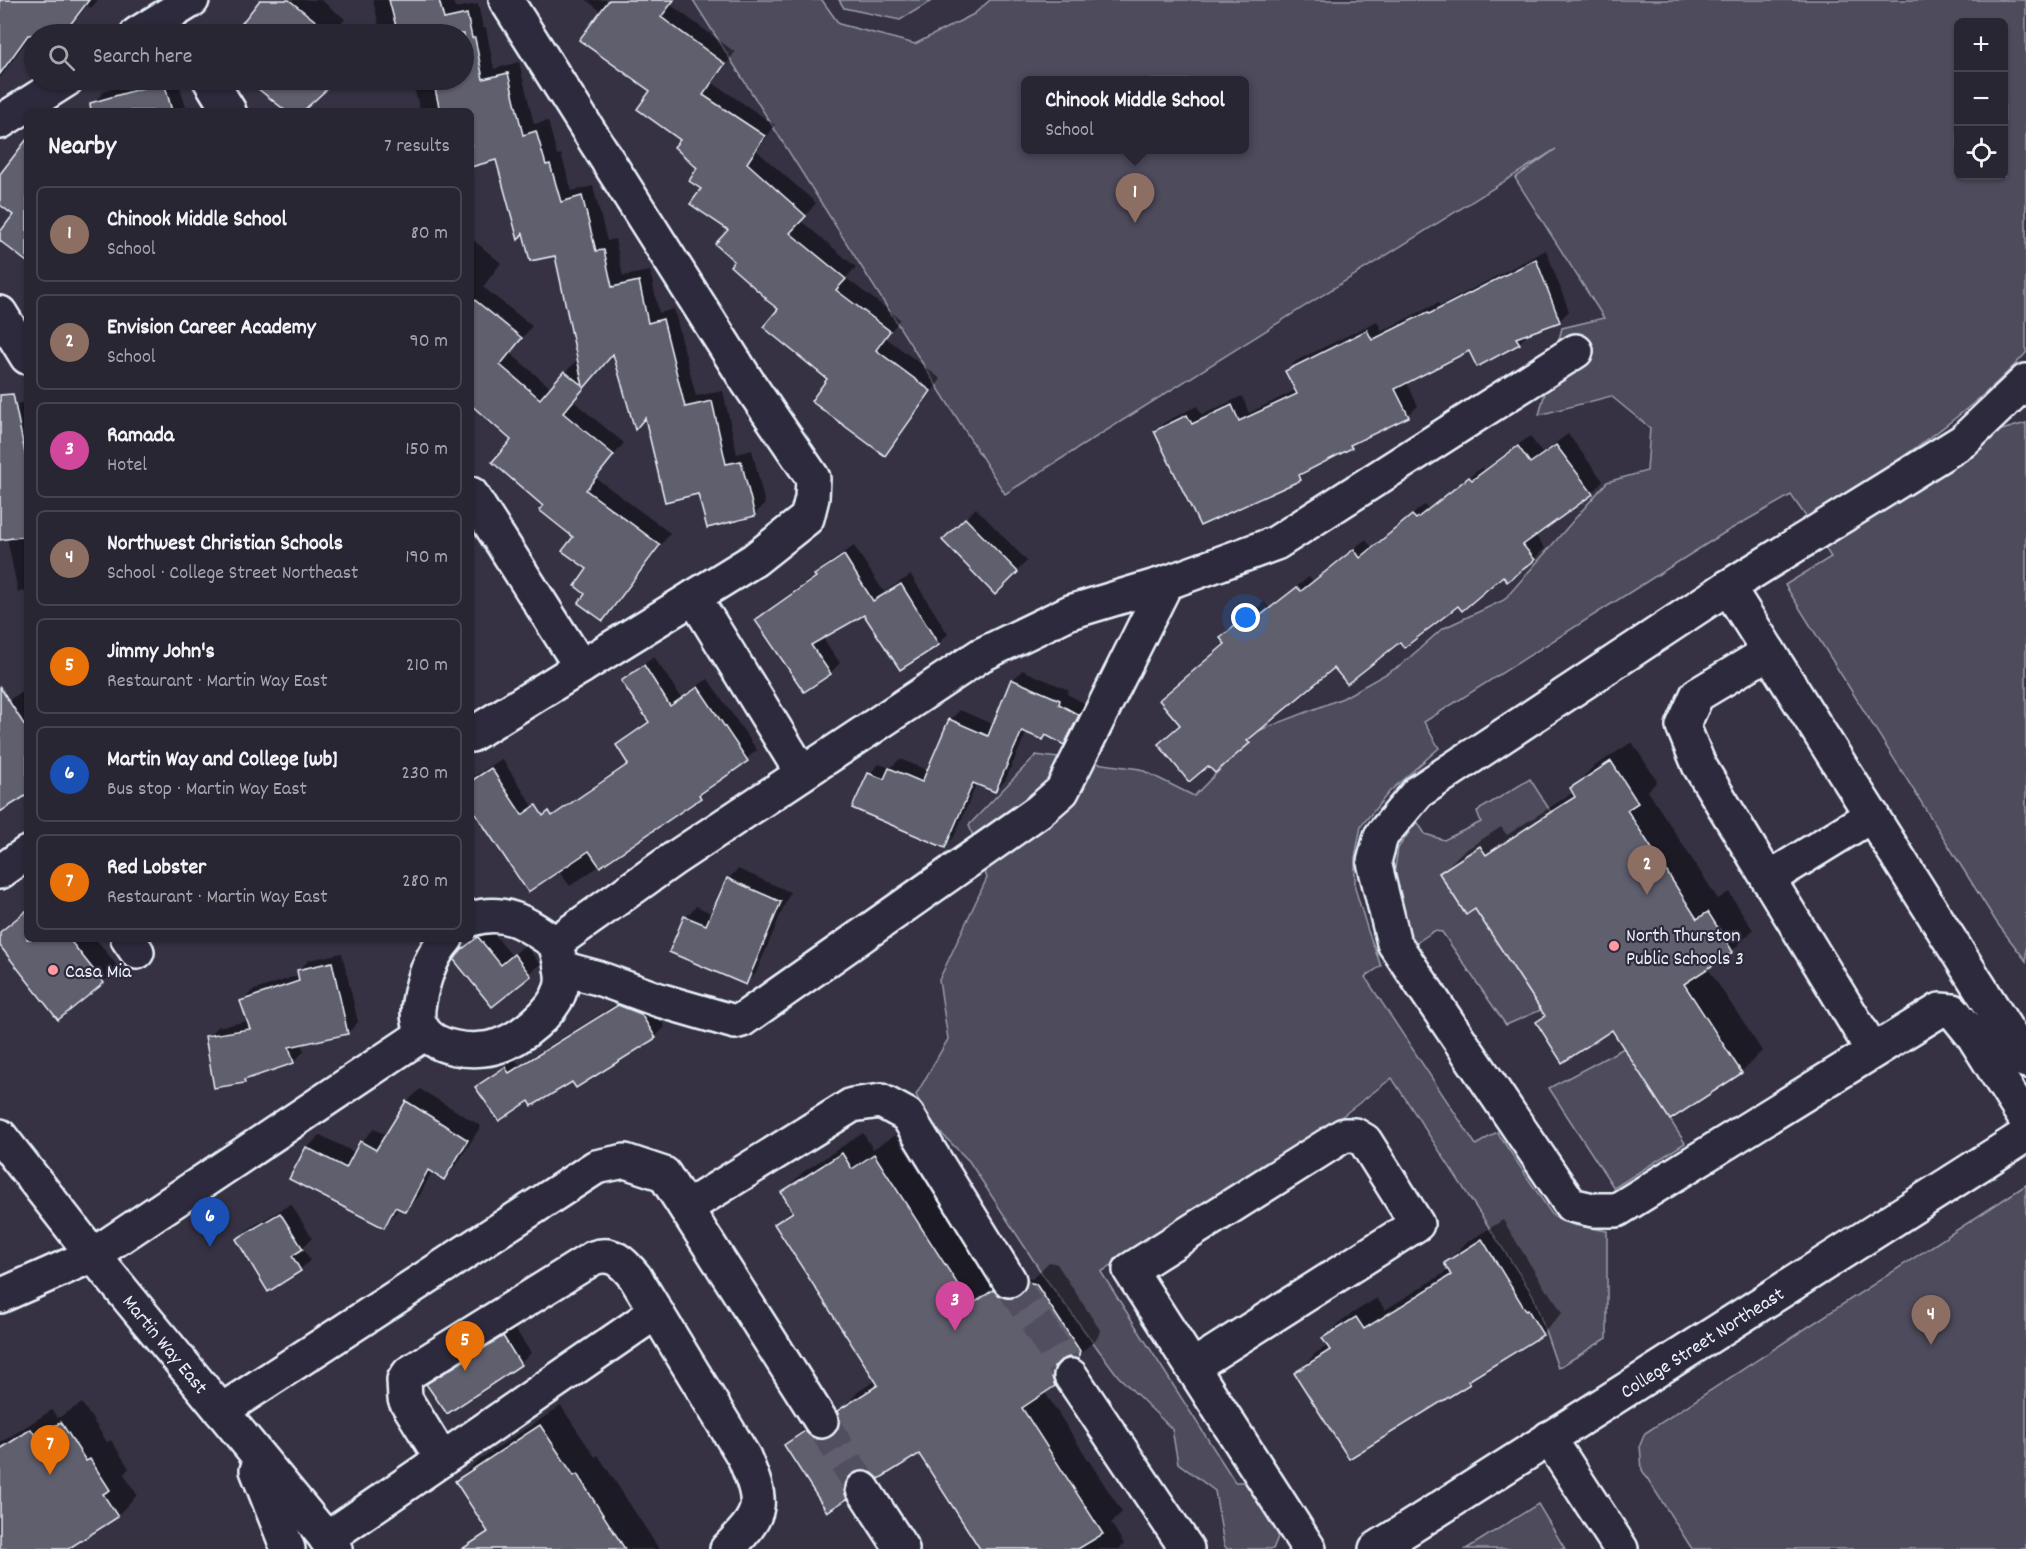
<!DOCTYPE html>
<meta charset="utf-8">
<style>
:root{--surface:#282633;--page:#302e3b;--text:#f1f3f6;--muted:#a5a5ac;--line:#44434e;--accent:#bca0f2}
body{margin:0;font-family:Dekko,sans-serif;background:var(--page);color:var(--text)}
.controls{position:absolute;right:18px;top:18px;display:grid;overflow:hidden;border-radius:9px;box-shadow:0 2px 4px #0004}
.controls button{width:54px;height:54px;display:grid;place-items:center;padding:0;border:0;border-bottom:2px solid var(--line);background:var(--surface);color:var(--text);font:30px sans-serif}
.you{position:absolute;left:1246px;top:618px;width:21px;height:21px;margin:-15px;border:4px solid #fff;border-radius:50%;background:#1a73e8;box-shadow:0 0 0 9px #1a73e833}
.badge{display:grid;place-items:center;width:39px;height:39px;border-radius:50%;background:var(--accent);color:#fff;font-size:20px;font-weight:700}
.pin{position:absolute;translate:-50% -50px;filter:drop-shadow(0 2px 3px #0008)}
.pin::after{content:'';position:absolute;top:32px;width:21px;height:18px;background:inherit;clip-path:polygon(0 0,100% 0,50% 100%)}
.popup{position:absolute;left:1021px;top:76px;width:228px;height:78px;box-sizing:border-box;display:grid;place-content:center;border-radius:9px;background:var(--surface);filter:drop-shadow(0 2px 4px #0005);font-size:20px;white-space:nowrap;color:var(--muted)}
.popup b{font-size:22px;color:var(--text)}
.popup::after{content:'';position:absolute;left:50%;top:100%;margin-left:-12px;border:12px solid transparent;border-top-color:var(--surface)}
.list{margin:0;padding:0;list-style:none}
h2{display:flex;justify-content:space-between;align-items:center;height:78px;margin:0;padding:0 24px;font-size:26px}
h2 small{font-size:20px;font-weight:400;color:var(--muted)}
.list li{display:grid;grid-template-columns:39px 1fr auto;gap:18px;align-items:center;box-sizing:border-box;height:96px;margin:0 12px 12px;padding:0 12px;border:2px solid var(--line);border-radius:9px}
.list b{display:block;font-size:22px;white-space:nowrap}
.list p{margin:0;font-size:20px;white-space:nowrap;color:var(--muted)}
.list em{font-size:20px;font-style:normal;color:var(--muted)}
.icon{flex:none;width:33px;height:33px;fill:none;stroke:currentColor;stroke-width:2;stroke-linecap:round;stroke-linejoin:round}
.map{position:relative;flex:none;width:2026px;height:1549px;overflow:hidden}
.search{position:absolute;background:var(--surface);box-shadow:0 2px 4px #0004;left:24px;top:24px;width:450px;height:66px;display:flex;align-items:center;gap:15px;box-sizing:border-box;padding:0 21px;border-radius:33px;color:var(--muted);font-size:22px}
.panel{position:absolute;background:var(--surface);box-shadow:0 2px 4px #0004;left:24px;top:108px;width:450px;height:834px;border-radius:9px}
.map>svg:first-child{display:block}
.green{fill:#4d4b5c;stroke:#9a9eaa;stroke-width:1.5;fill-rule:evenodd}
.shadow{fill:#0007}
.building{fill:#605e6e;stroke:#e8f1f8;stroke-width:1.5}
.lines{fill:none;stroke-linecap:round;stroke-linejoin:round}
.minor-tunnel{stroke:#514f5f;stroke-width:33;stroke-dasharray:33 16;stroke-linecap:butt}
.minor-casing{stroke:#e8f1f8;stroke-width:38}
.major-casing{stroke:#e8f1f8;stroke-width:38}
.minor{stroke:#2f2a3d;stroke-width:33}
.major{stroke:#2f2a3d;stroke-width:33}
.poi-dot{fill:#ff9aa2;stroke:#2f2a3d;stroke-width:2}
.labels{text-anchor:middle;stroke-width:4.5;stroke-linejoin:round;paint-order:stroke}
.poi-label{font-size:20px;fill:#e8f1f8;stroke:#2f2a3d;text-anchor:start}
.street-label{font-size:20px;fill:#e8f1f8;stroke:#2f2a3d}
</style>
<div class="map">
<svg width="2026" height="1549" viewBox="0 0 2026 1549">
<rect width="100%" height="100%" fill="#363244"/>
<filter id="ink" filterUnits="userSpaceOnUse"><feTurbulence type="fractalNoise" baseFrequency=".0167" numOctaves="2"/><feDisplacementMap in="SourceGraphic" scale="12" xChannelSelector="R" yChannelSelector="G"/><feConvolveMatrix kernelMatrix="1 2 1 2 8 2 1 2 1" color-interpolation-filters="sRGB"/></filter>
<g filter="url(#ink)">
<!-- green -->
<g class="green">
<path d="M693,0H822L839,24L915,44L974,14L990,0H2026V353C1964,421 1884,469 1809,521L1791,495L1724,533L1424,722L1439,748L1390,791L1361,826L1355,858V888L1368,931L1381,966L1365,977L1476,1145L1497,1132L1553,1216L1573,1225L1607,1231V1338L1558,1368L1533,1295L1392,1078L1341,1117L1101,1272L1235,1482H1265L1287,1515L1273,1549H1227L1224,1545L1215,1491L1178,1463L1172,1429L1118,1376L1043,1275L969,1161L930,1122L916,1095L948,1039L939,980L987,878L969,825L1036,755L1140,769L1194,796L1258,731L1343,698L1400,666L1442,629L1504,600L1607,482L1647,471L1650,428L1611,396L1539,415L1562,328L1604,318L1515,178L1556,149L1005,494ZM1958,22H2004V176H1958ZM1026,80H1244V150H1026Z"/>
<polygon points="839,0 933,0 900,20 844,8"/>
<polygon points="2026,423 2026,961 1997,923 1785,585 1831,557 1815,532 1963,441"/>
<polygon points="1530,779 1551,812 1486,855 1480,847 1439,873 1465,914 1475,909 1541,1010 1506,1025 1442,932 1434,931 1416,943 1404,924 1392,888 1398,848 1417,821 1425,834 1444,840 1481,822 1477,811"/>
<polygon points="1624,1048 1685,1143 1614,1188 1549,1088"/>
<polygon points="2026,1185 2026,1549 1692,1549 1642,1470 1640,1445 1645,1433"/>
<polygon points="1538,1504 1565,1549 1466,1549"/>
</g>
<!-- shadow -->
<g class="shadow">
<polygon points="0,0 98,0 91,8 87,5 65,34 37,34 33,32 0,78"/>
<polygon points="262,0 321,0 345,19 332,34 249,34 240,27"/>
<polygon points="373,0 453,0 455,8 478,4 483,28 486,28 494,69 519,62 534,124 548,121 557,155 561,154 572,191 593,186 607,241 615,239 623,276 650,271 659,313 674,309 696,396 723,391 737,454 752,450 765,504 754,515 699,492 646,417 614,353 573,401 624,443 596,478 670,533 614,608 603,619 587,594 589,569 575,537 545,506 513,440 471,403 471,238 501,263 483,287 532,326 510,353 551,388 576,361 580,364 556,254 524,232 519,237 497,159 471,165 471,111 455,111 450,92 435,111 420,111 412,80 464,80 464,34 381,34"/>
<polygon points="586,0 675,0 671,5 735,52 713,83 775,125 757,151 816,203 801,221 856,267 846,278 900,319 886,338 941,379 896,442 885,454 780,308 736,261 730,229 703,189 699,168 602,12"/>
<polygon points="146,80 178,80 187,111 95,111 93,103 105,91"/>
<polygon points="255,80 335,80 301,111 294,111 253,82"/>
<polygon points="1546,250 1569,311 1559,321 1529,333 1519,343 1470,349 1406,381 1418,406 1408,415 1358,439 1351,446 1309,468 1300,478 1155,431 1165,422 1197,406 1202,415 1242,396 1249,413 1296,390 1287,371 1296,361 1377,321 1382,331 1438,303 1440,306"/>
<polygon points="27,402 27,591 18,592 7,538 0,539 0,407"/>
<polygon points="1568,434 1603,481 1592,493 1535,535 1545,548 1534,559 1503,574 1400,640 1335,666 1259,729 1260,731 1249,742 1161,700 1226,643 1222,638 1264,602 1269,608 1309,577 1313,581 1366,539 1372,548 1424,505 1428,509 1482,467 1484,470 1530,436 1542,453"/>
<polygon points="976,508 1027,561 995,593 944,540"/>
<polygon points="854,546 884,592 911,575 948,634 938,644 865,613 822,637 840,663 830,673 757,620 767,610 816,575 826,565"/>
<polygon points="471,582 474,592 471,595"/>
<polygon points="654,657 681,697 708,679 757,750 700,797 570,886 559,872 569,862 579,799 589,789 629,762 618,745 628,735 649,721 623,681 633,672"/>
<polygon points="1022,670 1069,690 1067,694 1088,705 1074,733 1064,743 1047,734 1043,738 1027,731 1005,781 995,791 977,783 954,837 944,847 869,774 879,764 890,768 900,759 929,771 950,720 960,710 994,725 1013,680"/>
<polygon points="27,689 27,793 0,811 0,705"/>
<polygon points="1632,742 1657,781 1648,791 1718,899 1729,892 1753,930 1732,951 1707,967 1762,1051 1741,1072 1671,1118 1613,1028 1538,1022 1545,1014 1476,906 1441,873 1461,853 1501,827 1507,835 1574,792 1572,788 1592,768"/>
<polygon points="502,759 544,823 478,815 472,820 471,778"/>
<polygon points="738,869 790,892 756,973 746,983 686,917 696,906 713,914 728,879"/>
<polygon points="27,909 27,939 96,939 118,967 103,982 0,944 0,932"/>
<polygon points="489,928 512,956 525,945 540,964 492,1005 462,951"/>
<polygon points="342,953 358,1022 348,1033 301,1043 304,1051 294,1062 249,1077 244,1082 207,1037 217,1027 249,1021 242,1002 252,991 299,975 298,971 309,960"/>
<polygon points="629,996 651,1004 665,1027 655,1037 577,1086 573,1080 529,1099 482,1085 492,1075 515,1059 519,1065"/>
<polygon points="420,1089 481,1126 457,1164 444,1178 432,1171 419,1197 405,1210 400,1207 384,1227 307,1148 320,1135 356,1153 361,1142 374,1129 387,1135 407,1102"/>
<polygon points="863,1133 873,1149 895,1135 992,1285 1015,1271 1021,1277 1032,1279 1049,1262 1057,1264 1100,1330 1098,1337 1077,1357 1072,1356 1075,1364 1054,1385 1044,1391 1122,1512 1111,1523 1124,1544 1119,1549 982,1549 919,1452 872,1471 864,1469 867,1478 846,1498 786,1446 806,1425 832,1417 841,1419 839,1412 859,1391 877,1380 776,1224 793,1208 783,1192 803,1172"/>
<polygon points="291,1204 312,1238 303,1247 310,1260 300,1270 238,1240 248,1229"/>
<polygon points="1503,1220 1547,1292 1549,1291 1562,1313 1542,1333 1477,1374 1469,1382 1296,1374 1316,1353 1329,1345 1324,1338 1345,1318 1377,1298 1385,1310 1449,1270 1446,1263 1466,1243"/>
<polygon points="514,1327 531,1353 520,1364 447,1412 428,1384 439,1374"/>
<polygon points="82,1403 107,1442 111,1440 129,1468 124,1474 137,1495 117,1516 65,1549 0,1549 0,1443 52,1410 58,1418"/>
<polygon points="561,1406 595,1457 598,1455 659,1549 496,1549 490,1531 456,1481 477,1461"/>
</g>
<!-- building -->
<g class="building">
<polygon points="0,0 89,0 63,34 28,35 0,74"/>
<polygon points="260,0 289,0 332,34 246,34 238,28"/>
<polygon points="389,0 439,0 444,19 467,14 472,38 475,38 483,79 508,73 523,135 536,131 546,165 550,164 561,202 582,196 596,251 604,250 612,287 639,281 648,323 663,319 685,407 712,401 726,464 741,461 755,516 707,528 698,494 665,502 645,418 635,430 613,354 563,413 614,455 586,490 660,545 603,621 578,603 585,594 575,586 587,569 562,551 573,537 539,510 543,506 492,462 511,440 471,405 471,297 522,338 500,365 540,399 564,371 583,386 555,256 530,261 523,233 518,240 496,160 471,167 471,111 440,111 433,80 464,80 464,34 398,34"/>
<polygon points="609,0 674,0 661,17 725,64 703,95 765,136 747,163 806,216 790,233 846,279 836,290 890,331 876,350 931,391 885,456 811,401 827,379 763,327 778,309 765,299 766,298 730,266 734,261 715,244 728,230 690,204 701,189 689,181 697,168 674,147 680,140 637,109 650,91 579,40"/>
<polygon points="247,80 337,80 303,111 286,111"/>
<polygon points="164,82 172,111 91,111 90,103"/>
<polygon points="27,139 27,262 0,241 0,232 13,215 0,205 0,174"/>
<polygon points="1536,259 1560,322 1516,338 1520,344 1477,367 1469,351 1395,389 1409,417 1350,445 1352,448 1299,475 1301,480 1200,526 1154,431 1187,415 1192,424 1232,405 1239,421 1297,394 1285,371 1367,330 1372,340 1428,312 1429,314"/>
<polygon points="13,394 27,463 27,536 0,540 0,395"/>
<polygon points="1556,445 1593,494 1523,545 1535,560 1507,582 1503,576 1462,611 1458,606 1404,648 1400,642 1347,684 1334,668 1247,741 1250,743 1215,773 1208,766 1189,782 1158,744 1180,725 1159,700 1225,644 1220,638 1252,612 1257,618 1297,587 1301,591 1354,549 1360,558 1412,515 1416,519 1469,477 1472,480 1518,446 1530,463"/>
<polygon points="965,518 1018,572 995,595 942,540"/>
<polygon points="844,555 873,601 901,584 939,645 900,670 864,615 811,645 831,674 804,692 755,620 816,577 814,575"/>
<polygon points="644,665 670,706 698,687 748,761 699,795 701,798 600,867 589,851 528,892 471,807 471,781 491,768 522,815 536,805 543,816 549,811 552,816 628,764 616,745 649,722 621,681"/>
<polygon points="1011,679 1060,700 1059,704 1079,715 1064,745 1046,735 1043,740 1022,731 995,792 973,783 945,848 852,808 868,773 884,779 889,768 922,782 949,719 988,736"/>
<polygon points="0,687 27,729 27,795 0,812"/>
<polygon points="1611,761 1638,803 1627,810 1697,919 1708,912 1733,952 1684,984 1742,1073 1670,1120 1612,1030 1562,1063 1536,1022 1545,1016 1475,909 1466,915 1439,873 1480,846 1486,855 1551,812 1575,797 1570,788"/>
<polygon points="727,878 781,902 746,985 669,952 684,916 706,925"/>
<polygon points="27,910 27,939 69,939 104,983 58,1020 0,946 0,932"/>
<polygon points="478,937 501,965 514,954 531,976 492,1007 454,960 461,950"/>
<polygon points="332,962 348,1034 289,1047 294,1063 244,1080 245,1083 214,1088 205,1036 250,1029 240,1001 299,981 297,970"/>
<polygon points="618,1005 641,1014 656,1038 576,1088 572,1082 532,1106 529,1101 499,1121 475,1087 505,1067 509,1073"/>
<polygon points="406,1101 468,1140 444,1180 428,1170 406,1212 395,1207 384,1228 289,1179 306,1147 346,1168 360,1141 376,1150"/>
<polygon points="842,1153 852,1169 874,1154 971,1305 993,1290 1001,1297 1010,1299 1019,1296 1025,1289 1027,1282 1036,1284 1080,1351 1078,1359 1069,1357 1061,1360 1054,1367 1052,1377 1055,1386 1022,1408 1103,1534 1078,1549 980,1549 919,1454 879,1479 871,1472 863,1470 853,1473 846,1481 844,1491 847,1499 827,1512 784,1445 805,1431 812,1437 821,1440 832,1436 837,1430 840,1421 837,1411 878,1385 774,1224 793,1212 781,1192"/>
<polygon points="280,1213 303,1249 292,1256 301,1271 268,1292 236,1239"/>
<polygon points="1482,1239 1526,1311 1528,1310 1543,1335 1468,1381 1470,1384 1349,1459 1294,1373 1330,1350 1322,1338 1356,1317 1364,1329 1451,1275 1444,1263"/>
<polygon points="503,1336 521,1365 447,1414 426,1384"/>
<polygon points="61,1422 86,1461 90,1459 110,1490 103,1494 118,1517 68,1549 0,1549 0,1449 31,1429 37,1438"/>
<polygon points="540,1425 574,1476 577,1474 625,1549 462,1549 488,1532 455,1481"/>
</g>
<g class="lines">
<!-- minor-tunnel -->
<g class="minor-tunnel">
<polyline points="1009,1280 1071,1376"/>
<polyline points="821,1421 863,1489"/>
</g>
<defs>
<g id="minor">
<polyline points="137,34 192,0"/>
<polyline points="210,80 229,111"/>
<polyline points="0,122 66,80"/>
<polyline points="0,313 27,357"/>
<polyline points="471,494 581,667"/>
<polyline points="1728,587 1963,441 2026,381"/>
<polyline points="694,597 802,773"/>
<polyline points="1769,652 1697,695 1683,726 1699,765 1873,1051"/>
<polyline points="471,735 754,560 807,518 812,498 813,478 747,381 506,0"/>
<polyline points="0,872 27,853"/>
<polyline points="1768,879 1872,815"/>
<polyline points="128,939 137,952"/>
<path d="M446,939C432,955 426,972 421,992C419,1001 416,1016 420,1024C430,1050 475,1054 498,1046C520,1039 554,1012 561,988C565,974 559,957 555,943C527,924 506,908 471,919"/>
<polyline points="555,943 672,860 981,655 1070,612 1166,583 1276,543 1576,351"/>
<polyline points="561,968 598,978 659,1000 735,1022 742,1020 1039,811 1062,791 1166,583"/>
<polyline points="2026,1061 1728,587 1418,792 1381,836 1374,862 1394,943 1571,1205 1593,1210 1617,1210 1940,1010 1953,1011 1974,1037 2026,1120"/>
<polyline points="686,1208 852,1105 881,1101 907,1115 1009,1280"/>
<polyline points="0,1296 93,1255 425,1033"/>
<path d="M1192,1367L1417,1224L1365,1141L1355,1135H1344L1130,1270C1189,1363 1249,1456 1309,1549"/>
<polyline points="1071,1376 1187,1549"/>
<polyline points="221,1411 596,1167 625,1161 664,1174 821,1421"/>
<polyline points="1549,1438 1621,1549"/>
<path d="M442,1459L405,1399L404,1380L409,1373L593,1258C612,1251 623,1262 635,1277L744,1457C764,1505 764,1513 727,1549"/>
<polyline points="863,1489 902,1549"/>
<polyline points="326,1539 656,1312"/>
<path id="s1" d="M1376,1549L2026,1135"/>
</g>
<g id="major">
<path id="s2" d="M0,1136L93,1255L335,1549"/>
<polyline points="257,1470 288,1549"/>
</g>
</defs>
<!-- minor casing -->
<use href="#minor" class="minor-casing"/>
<!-- major casing -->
<use href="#major" class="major-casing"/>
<!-- minor -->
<use href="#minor" class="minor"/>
<!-- major -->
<use href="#major" class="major"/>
</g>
</g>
<!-- markers -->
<g class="poi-dot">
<circle cx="1614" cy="946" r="6"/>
<circle cx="53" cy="970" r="6"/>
</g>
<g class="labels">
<!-- poi labels -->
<g class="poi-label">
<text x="1626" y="941">North Thurston<tspan x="1626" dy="23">Public Schools 3</tspan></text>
<text x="65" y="977">Casa Mia</text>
</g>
<!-- street labels -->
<g class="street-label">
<text dy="7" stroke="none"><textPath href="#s1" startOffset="386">College Street Northeast</textPath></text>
<text dy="7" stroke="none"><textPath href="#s2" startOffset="266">Martin Way East</textPath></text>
</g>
</g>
</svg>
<div class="controls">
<button>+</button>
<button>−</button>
<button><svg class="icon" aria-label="locate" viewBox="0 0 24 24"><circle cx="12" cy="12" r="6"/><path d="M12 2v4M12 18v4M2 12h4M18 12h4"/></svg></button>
</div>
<div class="you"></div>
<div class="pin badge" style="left:1135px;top:223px;background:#8d6e63">1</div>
<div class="popup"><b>Chinook Middle School</b>School</div>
<div class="pin badge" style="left:1647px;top:895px;background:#8d6e63">2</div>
<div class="pin badge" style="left:955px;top:1331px;background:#d1479c">3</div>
<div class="pin badge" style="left:1931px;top:1345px;background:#8d6e63">4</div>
<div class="pin badge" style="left:465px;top:1371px;background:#e8710a">5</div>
<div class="pin badge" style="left:210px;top:1247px;background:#1a4fb4">6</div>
<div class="pin badge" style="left:50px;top:1475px;background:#e8710a">7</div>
<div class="search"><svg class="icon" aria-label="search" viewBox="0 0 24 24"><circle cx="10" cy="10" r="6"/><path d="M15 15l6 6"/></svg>Search here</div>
<section class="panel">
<h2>Nearby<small>7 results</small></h2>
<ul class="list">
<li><span class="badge" style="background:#8d6e63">1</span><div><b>Chinook Middle School</b><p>School</p></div><em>80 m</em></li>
<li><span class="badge" style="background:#8d6e63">2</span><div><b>Envision Career Academy</b><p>School</p></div><em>90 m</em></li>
<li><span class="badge" style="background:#d1479c">3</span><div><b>Ramada</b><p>Hotel</p></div><em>150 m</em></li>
<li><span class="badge" style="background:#8d6e63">4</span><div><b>Northwest Christian Schools</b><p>School · College Street Northeast</p></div><em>190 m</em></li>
<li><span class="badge" style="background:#e8710a">5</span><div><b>Jimmy John's</b><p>Restaurant · Martin Way East</p></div><em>210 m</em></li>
<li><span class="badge" style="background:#1a4fb4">6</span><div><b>Martin Way and College [wb]</b><p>Bus stop · Martin Way East</p></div><em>230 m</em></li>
<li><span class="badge" style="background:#e8710a">7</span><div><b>Red Lobster</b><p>Restaurant · Martin Way East</p></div><em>280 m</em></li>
</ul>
</section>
</div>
